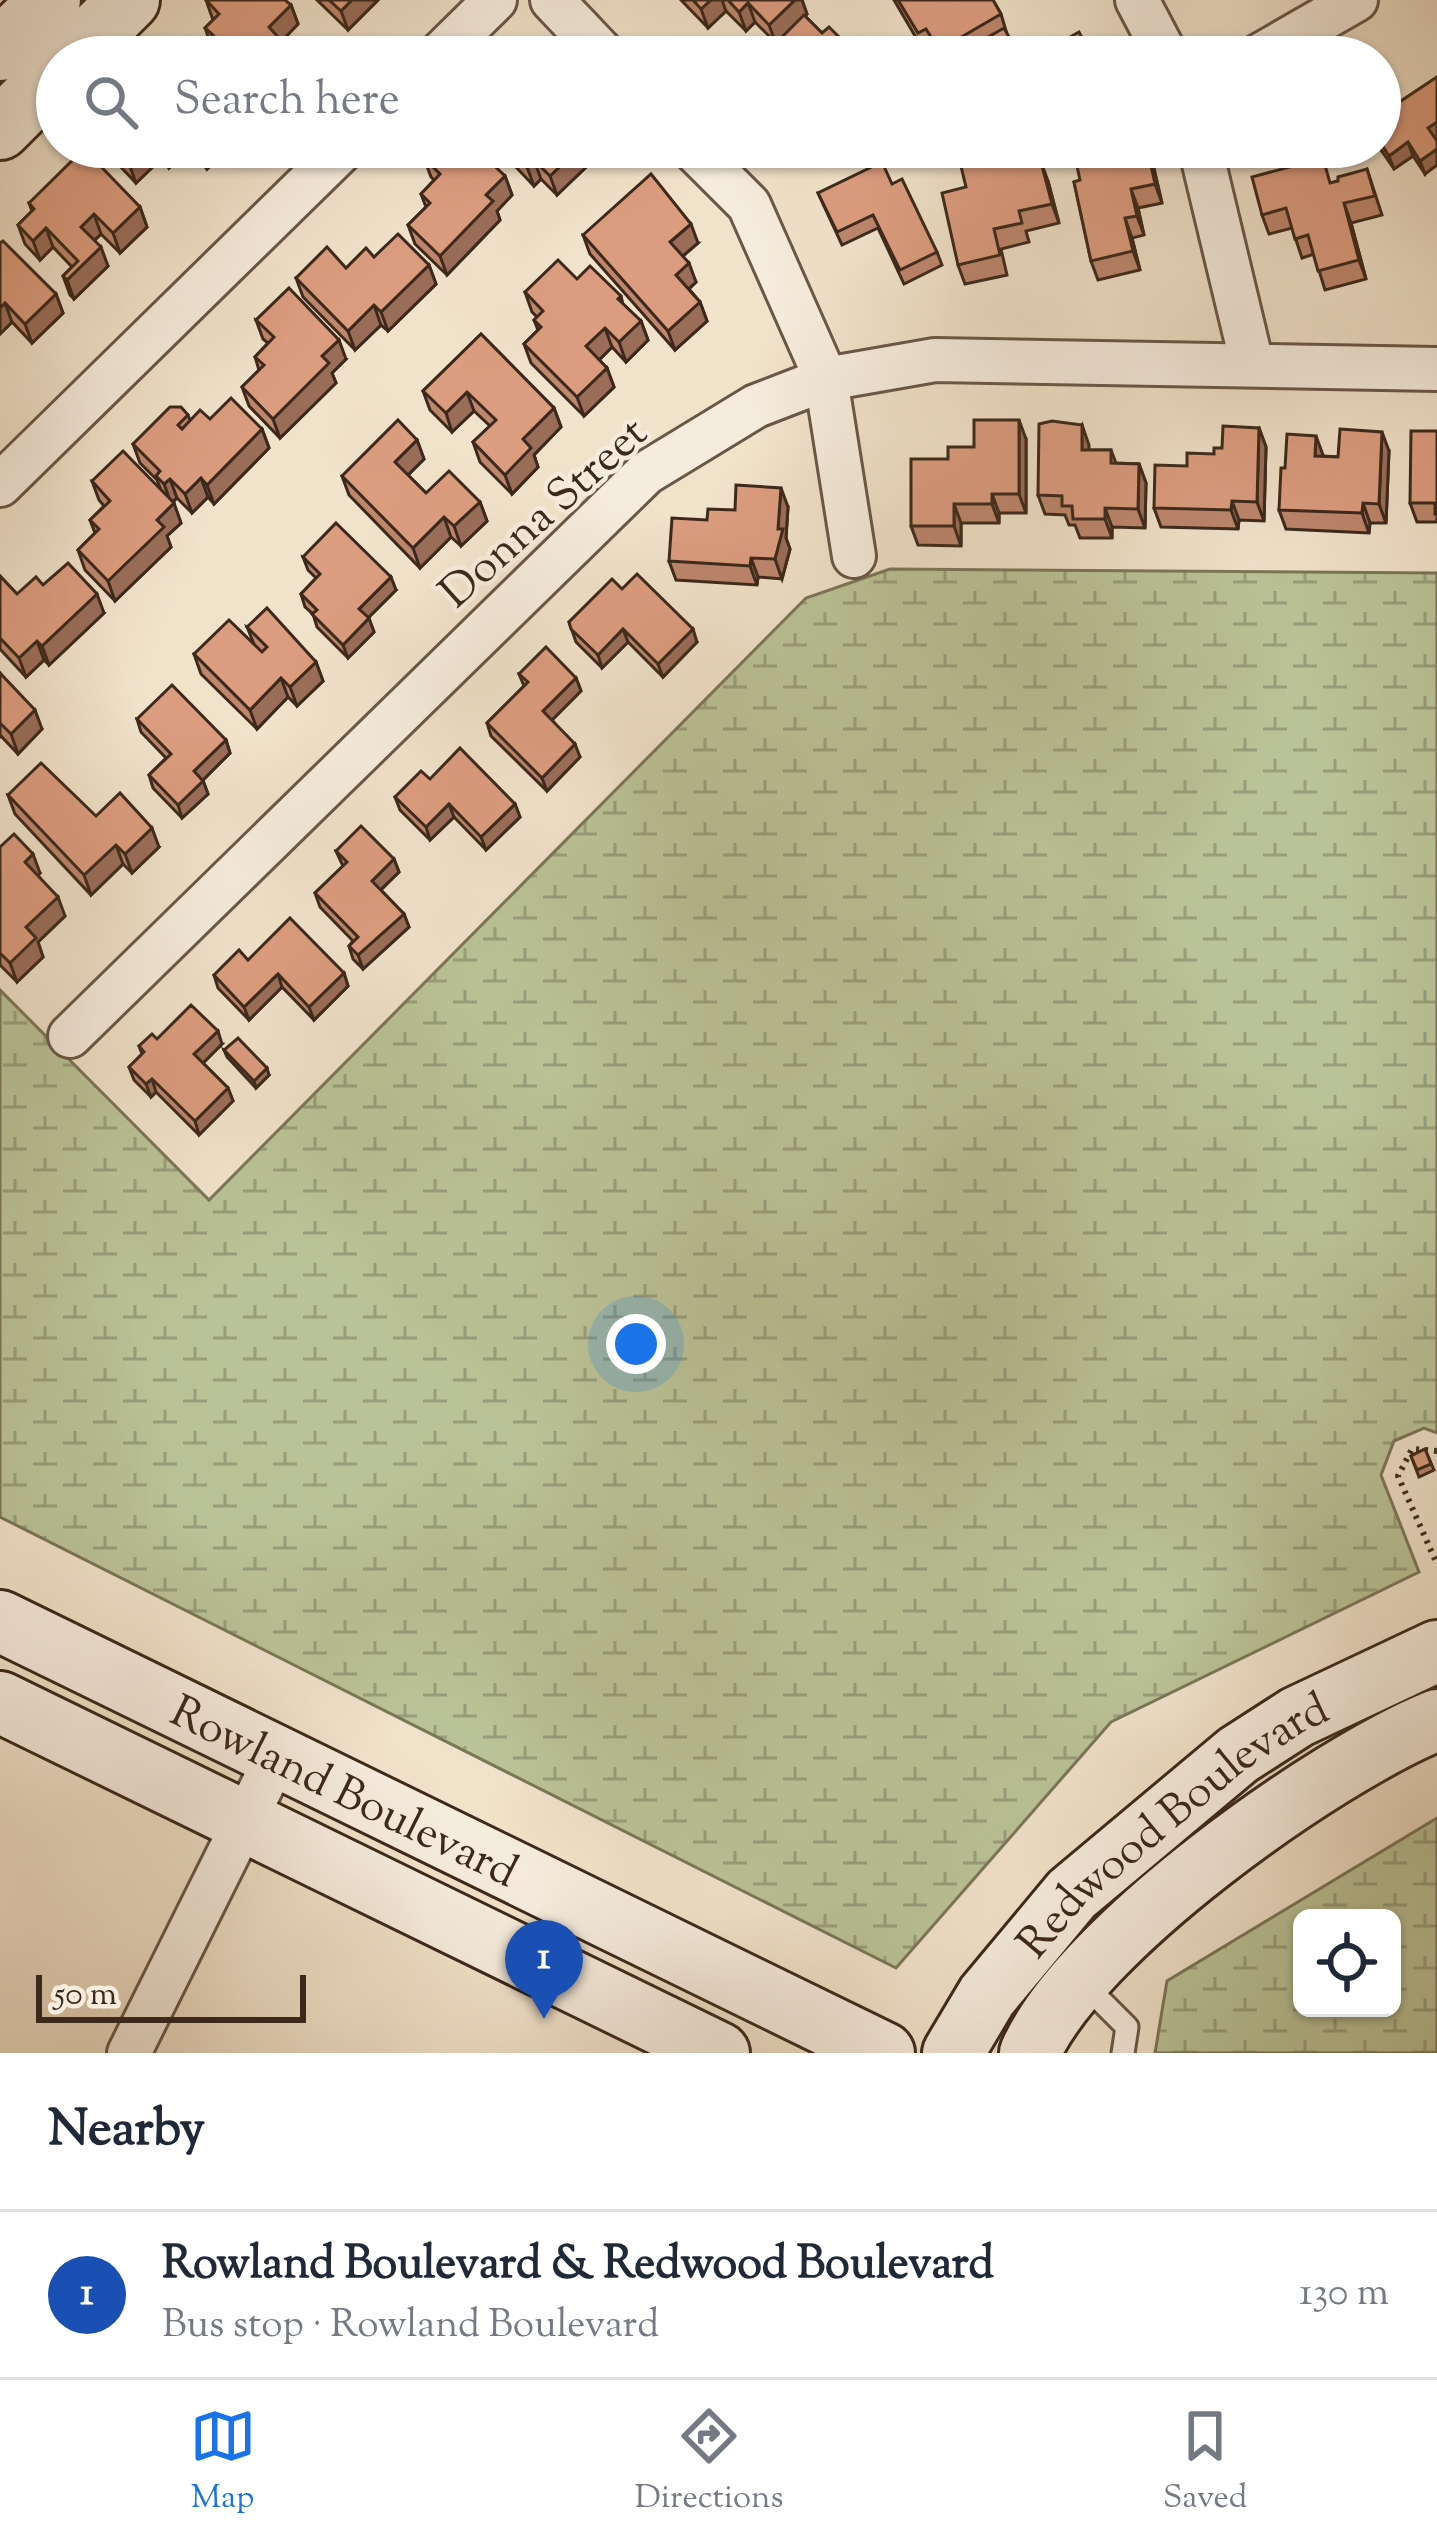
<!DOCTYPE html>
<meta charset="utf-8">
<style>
:root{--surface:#fff;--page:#f2f2f3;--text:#1f2937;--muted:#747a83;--line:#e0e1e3;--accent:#1a73e8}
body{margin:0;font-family:"Sorts Mill Goudy",serif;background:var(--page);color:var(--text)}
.controls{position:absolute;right:36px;bottom:36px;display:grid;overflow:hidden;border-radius:18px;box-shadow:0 3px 9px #0004}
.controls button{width:108px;height:108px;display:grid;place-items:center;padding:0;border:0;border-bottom:3px solid var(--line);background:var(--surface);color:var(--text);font:60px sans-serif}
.scale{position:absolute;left:36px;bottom:30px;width:270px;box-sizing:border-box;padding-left:12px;border:6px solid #3c291b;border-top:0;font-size:33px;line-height:42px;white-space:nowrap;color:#3c291b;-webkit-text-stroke:9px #f6ecdd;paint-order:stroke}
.you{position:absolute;left:636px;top:1344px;width:42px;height:42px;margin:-30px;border:9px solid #fff;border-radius:50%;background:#1a73e8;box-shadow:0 0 0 18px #1a73e833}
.badge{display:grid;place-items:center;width:78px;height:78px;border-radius:50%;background:var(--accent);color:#fff;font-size:39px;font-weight:700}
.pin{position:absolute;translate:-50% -99px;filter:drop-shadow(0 3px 6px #0008)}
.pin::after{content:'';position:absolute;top:63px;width:42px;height:36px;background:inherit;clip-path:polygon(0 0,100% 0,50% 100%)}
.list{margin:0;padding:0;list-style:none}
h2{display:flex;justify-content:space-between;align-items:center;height:156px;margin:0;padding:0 48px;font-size:51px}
h2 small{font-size:39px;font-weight:400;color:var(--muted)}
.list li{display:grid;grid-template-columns:78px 1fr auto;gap:36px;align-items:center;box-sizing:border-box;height:168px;padding:0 48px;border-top:3px solid var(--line)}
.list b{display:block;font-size:45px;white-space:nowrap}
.list p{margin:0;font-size:39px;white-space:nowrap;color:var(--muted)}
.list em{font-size:39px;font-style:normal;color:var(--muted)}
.icon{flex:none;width:66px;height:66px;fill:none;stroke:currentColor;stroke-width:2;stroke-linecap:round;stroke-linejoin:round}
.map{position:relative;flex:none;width:1437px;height:2053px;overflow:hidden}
.search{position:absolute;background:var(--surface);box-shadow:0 3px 9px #0004;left:36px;right:36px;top:36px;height:132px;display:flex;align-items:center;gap:30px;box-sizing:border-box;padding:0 42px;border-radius:66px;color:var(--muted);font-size:45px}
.sheet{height:324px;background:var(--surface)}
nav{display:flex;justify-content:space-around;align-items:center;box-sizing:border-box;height:168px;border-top:3px solid var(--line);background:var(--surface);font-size:33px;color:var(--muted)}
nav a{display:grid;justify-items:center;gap:6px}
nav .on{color:var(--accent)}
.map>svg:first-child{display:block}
.wetland{fill:url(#wetland-marsh);stroke:#7b7659;stroke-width:3;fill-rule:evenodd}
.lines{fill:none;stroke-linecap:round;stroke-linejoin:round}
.lane-casing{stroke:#695747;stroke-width:27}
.street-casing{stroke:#695747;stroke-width:48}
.secondary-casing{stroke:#3c291b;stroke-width:66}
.path{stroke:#3c291b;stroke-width:6;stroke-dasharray:3 6;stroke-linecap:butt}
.lane{stroke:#f6ecdd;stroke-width:21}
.street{stroke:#f6ecdd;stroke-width:42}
.secondary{stroke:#f6ecdd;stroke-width:60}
.wall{fill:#bd866d;stroke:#3c291b;stroke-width:3}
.shaded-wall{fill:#9a6d59;stroke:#3c291b;stroke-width:3}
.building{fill:#dc9c7f;stroke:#3c291b;stroke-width:3}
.labels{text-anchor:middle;stroke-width:9;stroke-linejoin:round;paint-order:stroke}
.street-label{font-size:45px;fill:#3c291b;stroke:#f6ecdd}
</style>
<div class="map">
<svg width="1437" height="2053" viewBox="0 0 1437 2053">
<defs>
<pattern id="wetland-marsh" width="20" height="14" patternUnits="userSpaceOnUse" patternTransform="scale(3)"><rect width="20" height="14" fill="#bac397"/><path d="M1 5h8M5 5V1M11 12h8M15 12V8" fill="none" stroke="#989e7a"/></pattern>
</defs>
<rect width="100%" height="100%" fill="#f1e2ca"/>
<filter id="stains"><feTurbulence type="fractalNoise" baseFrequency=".00167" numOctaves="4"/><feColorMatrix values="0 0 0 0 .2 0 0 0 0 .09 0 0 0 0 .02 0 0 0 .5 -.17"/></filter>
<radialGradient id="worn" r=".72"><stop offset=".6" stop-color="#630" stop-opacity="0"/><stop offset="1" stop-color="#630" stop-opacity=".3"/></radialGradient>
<!-- wetland -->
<g class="wetland">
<polygon points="890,569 1437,573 1437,1433 1424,1428 1394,1441 1381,1475 1419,1572 1111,1722 896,1968 0,1517 0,990 209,1200 806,598"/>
<path d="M1437,1818V2053H1155L1167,1981ZM1302,1918H1392V2008H1302Z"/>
</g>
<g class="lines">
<defs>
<polyline id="lane" points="1082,1982 1127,2027 1123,2053"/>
<g id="street">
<polyline points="552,0 606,57"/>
<polyline points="1137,0 1167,57"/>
<polyline points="437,57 495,0"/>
<polyline points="1257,57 1356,0"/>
<polyline points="691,147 749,205 826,379 854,556"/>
<polyline points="1200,147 1252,364"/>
<polyline points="0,485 345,147"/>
<polyline points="70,1036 646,473 756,406 826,379 935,360 1437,369"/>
<polyline points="129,2053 276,1758"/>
</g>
<g id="secondary">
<polyline points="0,50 50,0"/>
<polyline points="72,57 129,0"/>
<polyline points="0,129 57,72"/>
<path id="s1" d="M0,1621L884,2053"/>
<polyline points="0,1702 719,2053"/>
<path id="s2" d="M953,2053L987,1996L1072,1894L1238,1755L1297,1717L1437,1651"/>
<path d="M1030,2053C1079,1940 1323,1766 1437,1720"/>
</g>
</defs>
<!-- lane casing -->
<use href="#lane" class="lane-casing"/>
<!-- street casing -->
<use href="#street" class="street-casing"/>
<!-- secondary casing -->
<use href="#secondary" class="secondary-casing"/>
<!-- path -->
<polyline class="path" points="1437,1451 1412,1449 1398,1476 1437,1564"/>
<!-- lane -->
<use href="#lane" class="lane"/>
<!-- street -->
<use href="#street" class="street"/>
<!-- secondary -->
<use href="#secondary" class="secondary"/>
</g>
<!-- wall -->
<g class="wall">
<polygon points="206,0 291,5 298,24 280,43 284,55 282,57 197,57 195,53 209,39 205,28 213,20"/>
<polygon points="317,0 378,0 348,30"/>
<polygon points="681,0 802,0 807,14 805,16 822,33 859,57 776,43 755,22 746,31 726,11 708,28"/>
<polygon points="894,0 993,0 1001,14 1007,34 1017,52 1047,50 1092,57 938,57 933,48 925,53"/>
<polygon points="1437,77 1437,139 1425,174 1413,156 1394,169 1379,147 1380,115"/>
<polygon points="102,147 230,147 207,169 188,150 169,168 161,159 136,183"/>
<polygon points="497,147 607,147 557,195 541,179 534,186"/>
<polygon points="424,158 505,176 512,195 497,211 500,220 447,275 415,244 408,225 426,207 421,194 434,180 431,177"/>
<polygon points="1152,160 1162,203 1138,208 1144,235 1132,238 1140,270 1098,280 1091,261 1074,182"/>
<polygon points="1025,165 1048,181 1059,223 1026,231 1029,242 1001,249 1007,275 965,284 958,265 966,187"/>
<polygon points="1367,169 1382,215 1351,223 1366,279 1325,290 1314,254 1302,258 1292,228 1269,234 1262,215 1332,183"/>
<polygon points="892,184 937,252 942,265 904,284 878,228 842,245 818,193"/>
<polygon points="29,203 140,207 147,227 120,253 101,234 94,241 108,266 74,299 70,295 63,276 72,267 53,247 40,260 25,244 18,225 32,211"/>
<polygon points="583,235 698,243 683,256 696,282 689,289 700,302 707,321 675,350 590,254"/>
<polygon points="0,243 56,294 63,313 32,343 12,322 0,334"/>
<polygon points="374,257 429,265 436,284 388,331 381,325 355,350 303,297 296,278 346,268"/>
<polygon points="577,279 621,296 623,304 641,321 648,340 626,362 612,347 599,360 607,368 614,387 584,416 531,363 524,344 538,330 534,320 537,317 532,312 525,292"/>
<polygon points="256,320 346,359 332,373 336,383 280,438 249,406 242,387 259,370 255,357 268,343 263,339"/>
<polygon points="481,334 554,408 561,427 534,455 538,467 512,494 480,462 473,442 490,426 474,411 452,432 430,410 423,391"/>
<polygon points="188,415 190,420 210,419 262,429 269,448 214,504 208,497 192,513 177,498 173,502 181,523 167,536 171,547 115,601 85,570 78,550 95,533 90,520 104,506 99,500 92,481 161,490 157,480 140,463 133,444"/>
<polygon points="1082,425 1089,450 1111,450 1116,463 1139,464 1146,483 1145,528 1112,527 1112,538 1080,538 1075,525 1069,525 1065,515 1045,514 1038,495"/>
<polygon points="1259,428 1266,447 1264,521 1239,520 1238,529 1161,527 1154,508 1187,466 1214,454"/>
<polygon points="1437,431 1437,522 1417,522 1410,503"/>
<polygon points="1026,439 1026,513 999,513 999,523 961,523 961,546 918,545 911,526 948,459 974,447"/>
<polygon points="417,440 424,459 408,475 426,493 480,502 487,521 461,546 451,537 420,568 349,495 342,476"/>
<polygon points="1389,451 1386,523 1370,523 1369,533 1286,529 1279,510 1285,468 1323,456 1338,457"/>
<polygon points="788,507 786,538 790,549 782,579 758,577 757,585 676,580 669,561 707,520 735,510"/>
<polygon points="303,557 396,590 368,618 374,632 348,658 317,627 313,614 305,607 301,594 316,578 308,570"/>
<polygon points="0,576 17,594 43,585 104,613 49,665 44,660 26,677 0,649"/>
<polygon points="622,589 697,642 663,677 628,642 602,668 576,642 569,622"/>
<polygon points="247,627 316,662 323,681 297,706 288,697 257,729 201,674 194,654 254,644"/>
<polygon points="0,673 42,729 18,754 1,736 0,737"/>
<polygon points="519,674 576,678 581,691 552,720 580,757 547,791 491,736 487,723 524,686"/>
<polygon points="137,719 226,740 230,753 203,780 208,794 182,818 153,788 149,775 166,758 141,732"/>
<polygon points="430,779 515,804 520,817 486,850 454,817 430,840 400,810 395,797"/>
<polygon points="8,795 96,816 159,847 132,873 123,864 91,895 15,814"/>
<polygon points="0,847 40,873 38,875 65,916 38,942 43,957 17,982 0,965"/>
<polygon points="336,851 394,859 399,872 381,890 404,914 409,927 363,969 353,959 349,946 353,941 320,907 315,893 343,866"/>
<polygon points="248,960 344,973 348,986 314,1020 282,987 249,1020 218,988 214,975"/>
<polygon points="157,1039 222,1044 203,1063 228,1088 233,1101 199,1135 156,1092 151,1097 134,1080 129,1067 142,1054 139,1046"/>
<polygon points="224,1050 269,1075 256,1088 227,1057"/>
<polygon points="1425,1449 1434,1470 1419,1477 1411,1456"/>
</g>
<!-- shaded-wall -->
<g class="shaded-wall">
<polygon points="352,0 378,0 348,30 341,11"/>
<polygon points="711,0 722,0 726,11 708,28 701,9"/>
<polygon points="795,0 802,0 807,14 776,44 769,25"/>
<polygon points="748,3 755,22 746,31 739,12"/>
<polygon points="291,5 298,24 280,43 284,55 282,57 265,57 262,51 269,27"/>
<polygon points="1437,122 1437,139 1433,141 1428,128"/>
<polygon points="1408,142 1413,156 1394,169 1389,156"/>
<polygon points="147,147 156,147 161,159 136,183 129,164"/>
<polygon points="164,147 187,147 188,150 169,168 162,149"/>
<polygon points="204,147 230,147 207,169 200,150"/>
<polygon points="580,147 607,147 557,195 550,176"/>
<polygon points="1147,147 1152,160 1162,203 1155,184"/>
<polygon points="1437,149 1437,165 1425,174 1420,161"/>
<polygon points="534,160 541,179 534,186 527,167"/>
<polygon points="1041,162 1048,181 1059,223 1052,204"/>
<polygon points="505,176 512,195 497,211 500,220 447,275 440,256 486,195"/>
<polygon points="1131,189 1138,208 1144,235 1137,216"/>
<polygon points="1344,203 1351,223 1366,279 1359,260"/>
<polygon points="140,207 147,227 120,253 113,233"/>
<polygon points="94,214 101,234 88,246 81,227"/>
<polygon points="1125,218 1132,238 1140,270 1133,251"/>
<polygon points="691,224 698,243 677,261 670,242"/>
<polygon points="46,228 53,247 40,260 33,241"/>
<polygon points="101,247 108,266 74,299 67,280"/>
<polygon points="689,263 696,282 683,294 676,275"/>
<polygon points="429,265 436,284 388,331 381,312"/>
<polygon points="56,294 63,313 32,343 25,324"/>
<polygon points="700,302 707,321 675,350 668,331"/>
<polygon points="5,303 12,322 0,334 0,308"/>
<polygon points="374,305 381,325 355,350 348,331"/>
<polygon points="641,321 648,340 626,362 619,342"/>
<polygon points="605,328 612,347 593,366 586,346"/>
<polygon points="339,340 346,359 332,373 336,383 280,438 273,419 322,356"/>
<polygon points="607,368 614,387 584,416 577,397"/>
<polygon points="467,392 474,411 452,432 446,413"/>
<polygon points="554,408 561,427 534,455 538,467 512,494 505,475 523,439"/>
<polygon points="1019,420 1026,439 1026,513 1019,494"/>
<polygon points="1082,425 1089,445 1089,469 1082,450"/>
<polygon points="1259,428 1266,447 1264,521 1257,502"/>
<polygon points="262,429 269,448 214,504 207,485"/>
<polygon points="1382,432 1389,451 1386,523 1379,504"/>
<polygon points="1316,436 1323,455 1322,475 1315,456"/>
<polygon points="417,440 424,459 402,481 395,462"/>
<polygon points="1139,464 1146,483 1145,528 1138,509"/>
<polygon points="201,478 208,497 192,513 185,494"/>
<polygon points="170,479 177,498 171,503 164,484"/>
<polygon points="781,488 788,507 786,538 790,549 782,579 775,559"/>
<polygon points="992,494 999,513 999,523 992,504"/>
<polygon points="1232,501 1239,520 1238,529 1231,510"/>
<polygon points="480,502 487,521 461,546 454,526"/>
<polygon points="174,503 181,523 167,536 171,547 115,601 108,581 157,520"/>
<polygon points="1363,503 1370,523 1369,533 1362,513"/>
<polygon points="954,504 961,523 961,546 954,526"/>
<polygon points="1105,508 1112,527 1112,538 1105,519"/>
<polygon points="444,517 451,537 420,568 413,548"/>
<polygon points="751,558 758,577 757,585 750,566"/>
<polygon points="391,577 396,590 364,622 359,609"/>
<polygon points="97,594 104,613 49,665 42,646"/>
<polygon points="369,618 374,632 348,658 343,645"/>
<polygon points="623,629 628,642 602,668 598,655"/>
<polygon points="693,629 697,642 663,677 658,664"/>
<polygon points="37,641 44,660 26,677 19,658"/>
<polygon points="316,662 323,681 297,706 290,687"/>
<polygon points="281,678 288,697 257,729 250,710"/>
<polygon points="576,678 581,691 548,724 543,711"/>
<polygon points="35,710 42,729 18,754 11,734"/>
<polygon points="226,740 230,753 199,784 194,771"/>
<polygon points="575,744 580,757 547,791 542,778"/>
<polygon points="203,781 208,794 182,818 178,805"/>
<polygon points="449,804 454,817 430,840 426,827"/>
<polygon points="515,804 520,817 486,850 481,837"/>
<polygon points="152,828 159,847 132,873 125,854"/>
<polygon points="116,845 123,864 91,895 84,875"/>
<polygon points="33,854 40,873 32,881 25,862"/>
<polygon points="394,859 399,872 376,894 372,881"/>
<polygon points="58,897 65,916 38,942 43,957 17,982 10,963 26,927"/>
<polygon points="404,914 409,927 363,969 358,955"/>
<polygon points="344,973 348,986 314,1020 309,1007"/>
<polygon points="278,974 282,987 249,1020 244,1007"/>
<polygon points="218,1031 222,1044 199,1067 194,1054"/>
<polygon points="267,1068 269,1075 256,1088 254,1081"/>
<polygon points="152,1079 156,1092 151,1097 146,1084"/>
<polygon points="228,1088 233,1101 199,1135 195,1121"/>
</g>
<!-- building -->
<g class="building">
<polygon points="206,0 285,0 291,5 269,27 277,36 262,51 268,57 200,57 195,53 213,35 205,28 219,14"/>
<polygon points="329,0 352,0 341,11"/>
<polygon points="693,0 711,0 701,9"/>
<polygon points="728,0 795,0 769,25 748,3 739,12"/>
<polygon points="898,0 993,0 1001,14 939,50 926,29 918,33"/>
<polygon points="804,15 822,33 829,27 859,57 762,57"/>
<polygon points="1004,28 1017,52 1041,39 1047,50 1079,32 1092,57 972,57 967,49"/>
<polygon points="1437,77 1437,122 1428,128 1437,141 1437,149 1420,161 1408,142 1389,156 1380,142 1380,115"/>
<polygon points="113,147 147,147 129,164"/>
<polygon points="434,147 475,147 505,176 486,195 493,201 440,256 408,225 430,203 421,194 440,174 424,158"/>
<polygon points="508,147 580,147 550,176 534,160 527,167"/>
<polygon points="987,147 1018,147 1023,166 1041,162 1052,204 1019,211 1022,223 994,229 1000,255 958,265 942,193 966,187 958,154"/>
<polygon points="1118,147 1147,147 1155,184 1131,189 1137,216 1125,218 1133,251 1091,261 1074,182 1080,180 1075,157"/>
<polygon points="84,149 140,207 113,233 94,214 81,227 101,247 67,280 63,276 78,261 46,228 33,241 18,225 34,209 29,203"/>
<polygon points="1323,158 1330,183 1338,181 1338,177 1367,169 1375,196 1344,203 1359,260 1318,271 1308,235 1295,239 1286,208 1262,215 1252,177"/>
<polygon points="882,162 892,184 902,179 937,252 900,270 873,215 837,232 818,193"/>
<polygon points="651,174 691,224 670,242 689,263 676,275 700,302 668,331 583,235"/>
<polygon points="398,234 429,265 381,312 374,305 348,331 296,278 327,247 346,268 366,248 374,257"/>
<polygon points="3,241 56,294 25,324 5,303 0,308 0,243"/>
<polygon points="558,260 577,279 590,266 621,296 618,299 641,321 619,342 605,328 586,346 607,368 577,397 524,344 541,327 534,320 543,311 525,292"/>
<polygon points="289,288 339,340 322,356 329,363 273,419 242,387 264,365 255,357 274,337 256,320"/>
<polygon points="481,334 554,408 523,439 531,448 505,475 473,442 496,420 467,392 446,413 423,391"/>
<polygon points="231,398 262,429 207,485 201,478 185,494 170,479 164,484 156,476 160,471 133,444 170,407 181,407 188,415 178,425 182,429 200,410 210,419"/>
<polygon points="398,420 417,440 395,462 426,493 449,471 480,502 454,526 444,517 413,548 342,476"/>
<polygon points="974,420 1019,420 1019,494 992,494 992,504 954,504 954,526 911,526 911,459 948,459 948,447 974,447"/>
<polygon points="1052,421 1082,425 1082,450 1111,450 1111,463 1139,464 1138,509 1105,508 1105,519 1073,519 1072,506 1062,506 1062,496 1038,495 1039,424"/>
<polygon points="1223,426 1259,428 1257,502 1232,501 1231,510 1154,508 1155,465 1187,466 1187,453 1214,454 1214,448 1222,448"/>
<polygon points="1340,429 1382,432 1379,504 1363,503 1362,513 1279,510 1281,468 1285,468 1287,434 1316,436 1315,456 1338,457"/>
<polygon points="1411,431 1437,431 1437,514 1435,514 1435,503 1410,503"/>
<polygon points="123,451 174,503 157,520 164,527 108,581 78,550 99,529 90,520 110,501 92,481"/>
<polygon points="736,485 781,488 778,529 783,529 775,559 751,558 750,566 669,561 672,518 707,520 708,509 735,510"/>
<polygon points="336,523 391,577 359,609 369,618 343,645 312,614 317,610 301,594 320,574 303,557"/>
<polygon points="68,563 97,594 42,646 37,641 19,658 0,638 0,576 17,594 36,577 43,585"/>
<polygon points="637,574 693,629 658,664 623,629 598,655 571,629 569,622 612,579 622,589"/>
<polygon points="267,608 316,662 290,687 281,678 250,710 194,654 229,620 262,652 267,647 247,627"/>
<polygon points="546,647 576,678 543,711 575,744 542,778 487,723 528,682 519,674"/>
<polygon points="0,673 35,710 11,734 0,723"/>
<polygon points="172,685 226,740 194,771 203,781 178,805 149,775 171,754 137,719"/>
<polygon points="460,748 515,804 481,837 449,804 426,827 395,797 421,771 430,779"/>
<polygon points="41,763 96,816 120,793 152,828 125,854 116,845 84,875 8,795"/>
<polygon points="361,826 394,859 372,881 404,914 358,955 349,946 358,937 315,893 347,862 336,851"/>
<polygon points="14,834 33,854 25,862 58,897 26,927 36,938 10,963 0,953 0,847"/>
<polygon points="290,918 344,973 309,1007 278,974 244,1007 214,975 239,950 248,960"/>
<polygon points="191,1005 218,1031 194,1054 228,1088 195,1121 152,1079 146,1084 129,1067 144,1052 139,1046 152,1034 157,1039"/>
<polygon points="238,1038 267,1068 254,1081 224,1050"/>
<polygon points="1425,1449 1431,1464 1417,1470 1411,1456"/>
</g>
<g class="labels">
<!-- street labels -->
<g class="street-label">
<text transform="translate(542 511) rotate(-42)" y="16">Donna Street</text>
<text dy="16" stroke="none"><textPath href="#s1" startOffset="384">Rowland Boulevard</textPath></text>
<text dy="16" stroke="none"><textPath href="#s2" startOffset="321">Redwood Boulevard</textPath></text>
</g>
</g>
<rect width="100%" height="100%" filter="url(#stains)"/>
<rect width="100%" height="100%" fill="url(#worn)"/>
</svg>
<div class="controls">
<button><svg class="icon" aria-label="locate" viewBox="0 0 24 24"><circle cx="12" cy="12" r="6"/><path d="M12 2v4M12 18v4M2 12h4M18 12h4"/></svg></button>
</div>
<div class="scale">50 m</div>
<div class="you"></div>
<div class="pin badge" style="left:544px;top:2019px;background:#1a4fb4">1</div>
<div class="search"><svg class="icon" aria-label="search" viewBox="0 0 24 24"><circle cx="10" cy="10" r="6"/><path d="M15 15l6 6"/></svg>Search here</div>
</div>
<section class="sheet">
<h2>Nearby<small></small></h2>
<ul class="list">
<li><span class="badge" style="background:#1a4fb4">1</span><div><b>Rowland Boulevard &amp; Redwood Boulevard</b><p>Bus stop · Rowland Boulevard</p></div><em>130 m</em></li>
</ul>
</section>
<nav>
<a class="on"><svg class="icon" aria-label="map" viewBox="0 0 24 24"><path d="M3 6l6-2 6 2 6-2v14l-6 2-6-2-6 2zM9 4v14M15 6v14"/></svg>Map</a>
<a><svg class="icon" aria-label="directions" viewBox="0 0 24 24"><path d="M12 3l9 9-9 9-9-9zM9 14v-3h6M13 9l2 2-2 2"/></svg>Directions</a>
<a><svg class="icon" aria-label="saved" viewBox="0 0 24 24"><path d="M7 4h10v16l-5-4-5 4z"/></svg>Saved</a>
</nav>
